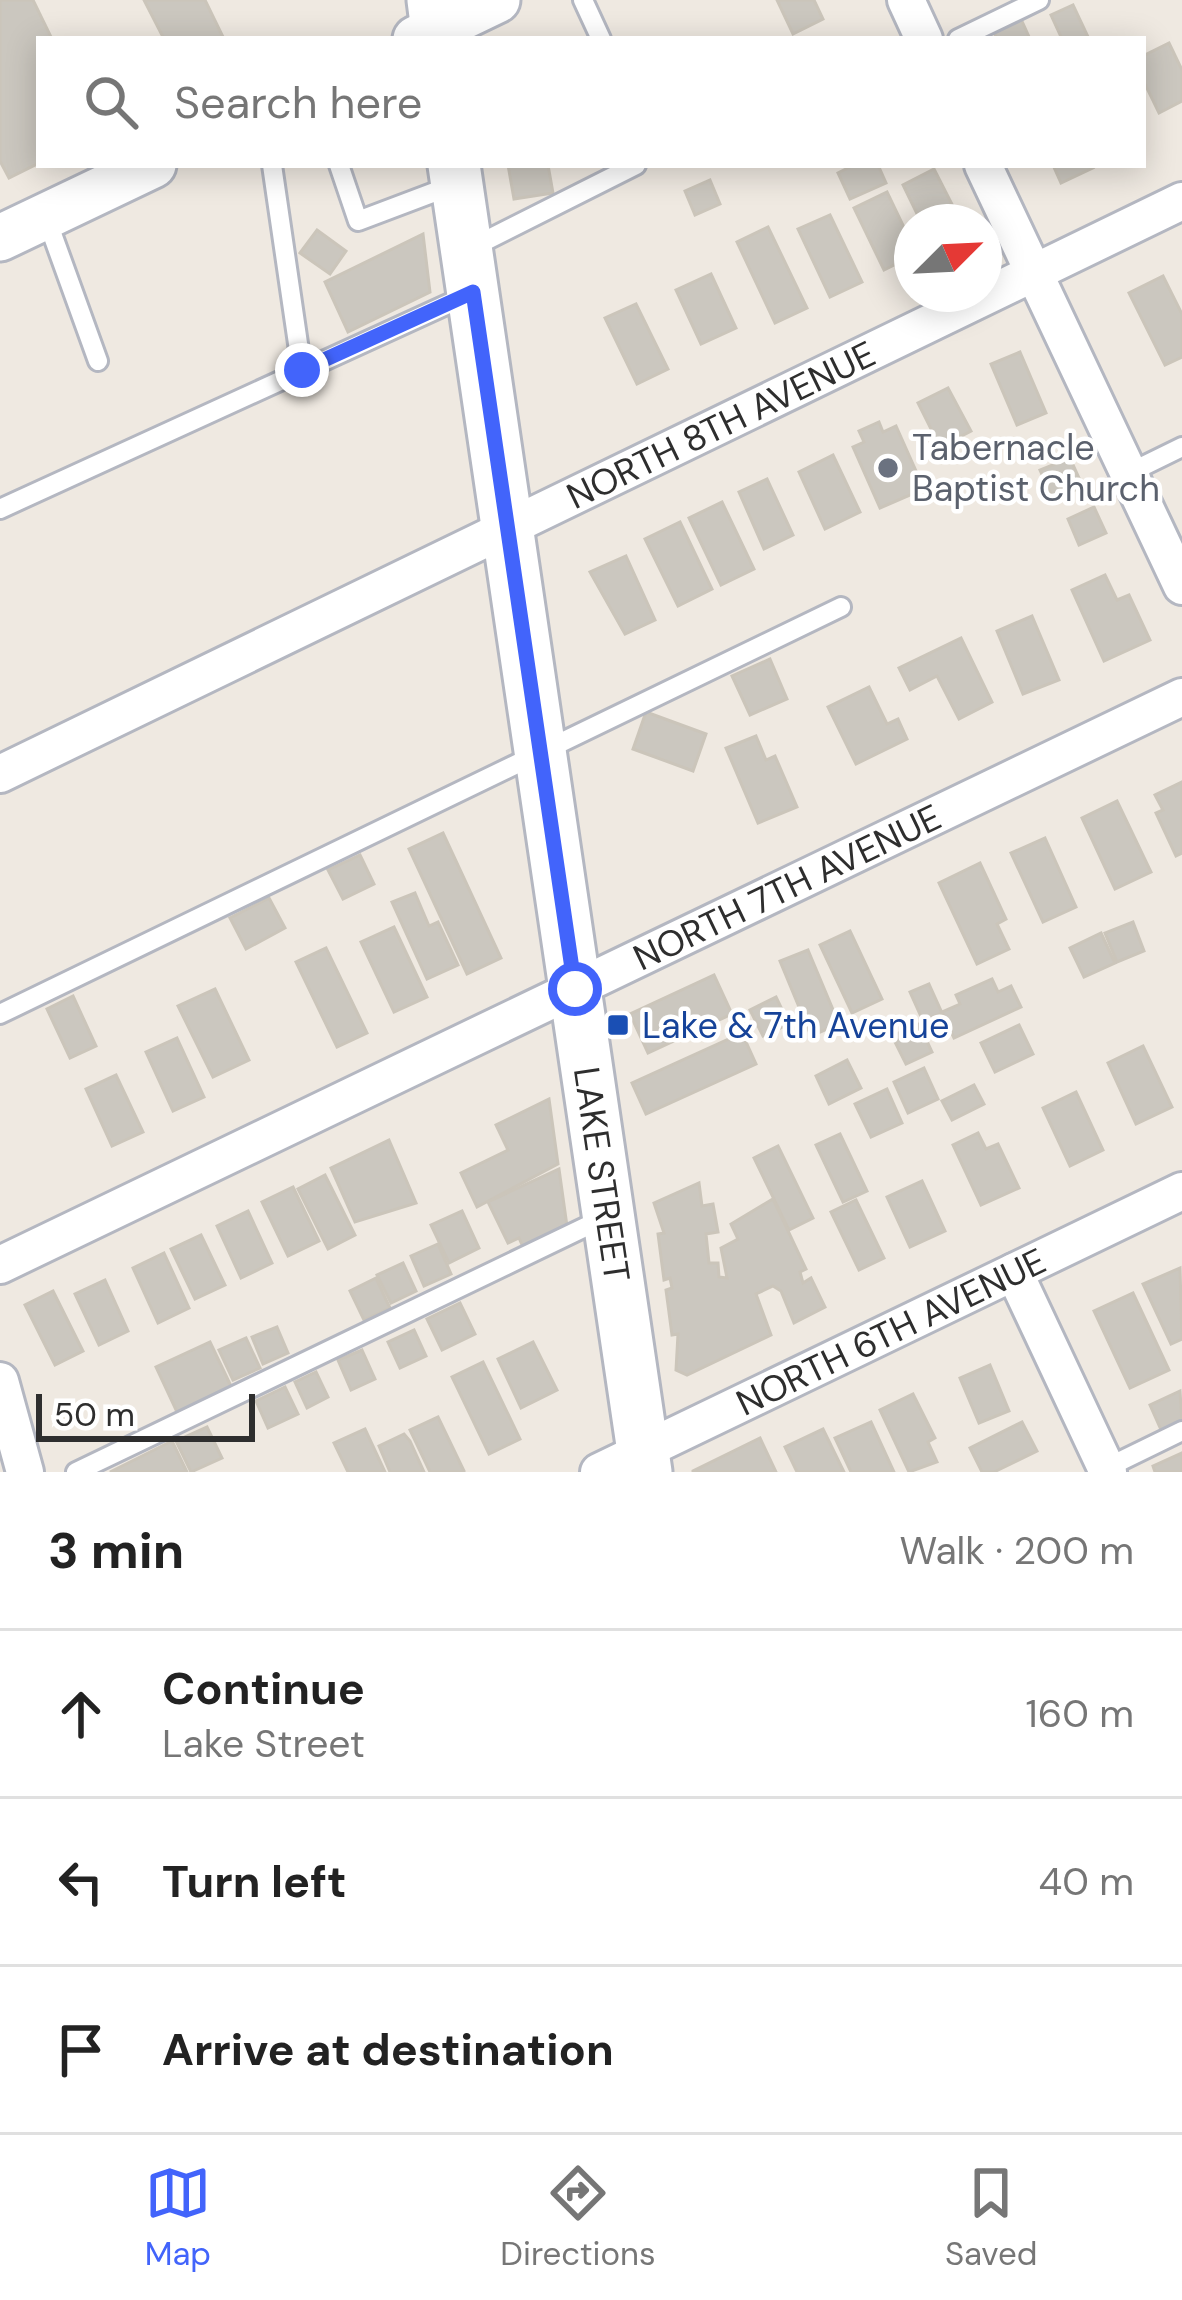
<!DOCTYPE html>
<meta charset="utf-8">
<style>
:root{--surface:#fff;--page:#f6f6f6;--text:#222;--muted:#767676;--line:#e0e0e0;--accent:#4264fb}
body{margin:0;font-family:"DM Sans",sans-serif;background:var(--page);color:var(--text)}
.compass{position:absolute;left:894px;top:204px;width:108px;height:108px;border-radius:50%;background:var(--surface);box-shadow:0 6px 30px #0003;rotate:66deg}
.scale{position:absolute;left:36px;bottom:30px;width:219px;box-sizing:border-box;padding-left:12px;border:6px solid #2e2e2e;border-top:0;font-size:33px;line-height:42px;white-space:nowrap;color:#2e2e2e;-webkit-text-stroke:9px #fff;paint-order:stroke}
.stop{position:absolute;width:36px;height:36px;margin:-27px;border:9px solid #4264fb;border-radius:50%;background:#fff}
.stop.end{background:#4264fb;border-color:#fff;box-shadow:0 3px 12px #0008}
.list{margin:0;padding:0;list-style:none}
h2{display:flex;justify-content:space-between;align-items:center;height:156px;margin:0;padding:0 48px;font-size:51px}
h2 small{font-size:39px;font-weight:400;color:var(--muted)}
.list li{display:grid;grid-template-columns:78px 1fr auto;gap:36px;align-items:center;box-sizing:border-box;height:168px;padding:0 48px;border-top:3px solid var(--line)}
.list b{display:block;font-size:45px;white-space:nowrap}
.list p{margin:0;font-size:39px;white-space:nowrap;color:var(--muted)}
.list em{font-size:39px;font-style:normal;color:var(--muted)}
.icon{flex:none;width:66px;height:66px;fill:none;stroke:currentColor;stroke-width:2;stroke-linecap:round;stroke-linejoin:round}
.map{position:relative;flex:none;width:1182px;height:1472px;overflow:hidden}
.search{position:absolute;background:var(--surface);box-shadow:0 6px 30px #0003;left:36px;right:36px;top:36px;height:132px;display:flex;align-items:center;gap:30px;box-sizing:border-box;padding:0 42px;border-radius:0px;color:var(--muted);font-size:45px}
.sheet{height:660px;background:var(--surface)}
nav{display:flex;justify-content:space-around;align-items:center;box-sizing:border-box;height:168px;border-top:3px solid var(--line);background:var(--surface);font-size:33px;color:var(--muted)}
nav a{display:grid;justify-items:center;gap:6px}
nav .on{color:var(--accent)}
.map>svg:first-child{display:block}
.building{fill:#cbc7bf;stroke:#cbc5ba;stroke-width:3}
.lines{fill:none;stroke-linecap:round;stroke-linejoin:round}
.service-casing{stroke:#b4b7c1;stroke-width:24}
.minor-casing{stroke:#b4b7c1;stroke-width:42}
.tertiary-casing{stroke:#b4b7c1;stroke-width:51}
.secondary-casing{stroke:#b4b7c1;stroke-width:57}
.service{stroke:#fff;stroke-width:18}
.minor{stroke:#fff;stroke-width:36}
.tertiary{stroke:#fff;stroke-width:45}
.secondary{stroke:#fff;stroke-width:51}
.route{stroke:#4264fb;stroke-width:15}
.worship-dot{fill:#6b7280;stroke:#fff;stroke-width:4.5}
.transit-dot{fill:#1a4fb4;stroke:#fff;stroke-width:4.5}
.labels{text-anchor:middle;stroke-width:9;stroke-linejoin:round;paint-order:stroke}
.street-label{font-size:36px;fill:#2e2e2e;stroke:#fff}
.worship-label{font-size:36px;fill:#5b616d;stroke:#fff;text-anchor:start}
.transit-label{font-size:36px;fill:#164399;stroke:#fff;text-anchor:start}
</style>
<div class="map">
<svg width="1182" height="1472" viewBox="0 0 1182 1472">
<rect width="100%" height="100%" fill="#efe9e1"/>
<!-- building -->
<g class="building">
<polygon points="0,0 33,0 52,39 39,39 39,163 9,178 0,161"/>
<polygon points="144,0 205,0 224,39 164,39"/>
<polygon points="777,0 814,0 823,19 793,34"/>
<polygon points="1073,5 1089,39 1062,39 1051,15"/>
<polygon points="1021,19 1030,39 997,39 994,32"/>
<polygon points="1169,43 1182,70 1182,101 1159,113 1143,80 1143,56"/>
<polygon points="508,165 548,165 553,193 514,199"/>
<polygon points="854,165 878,165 886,183 850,199 838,173"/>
<polygon points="1053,165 1091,165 1093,168 1061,183"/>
<polygon points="934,169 961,222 921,222 903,185"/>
<polygon points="710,180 720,204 695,215 685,191"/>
<polygon points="887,192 912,244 912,256 884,270 854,208"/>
<polygon points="830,215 862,282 830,297 798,229"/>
<polygon points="768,227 807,308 775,323 737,242"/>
<polygon points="317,230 346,251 330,274 300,253"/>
<polygon points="423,234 430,292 348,332 325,282"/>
<polygon points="711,274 736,328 701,344 676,290"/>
<polygon points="1163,276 1182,314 1182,357 1165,365 1129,293"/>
<polygon points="636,304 668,369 637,384 605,318"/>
<polygon points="1020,352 1046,413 1017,425 991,364"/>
<polygon points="948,388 971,431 940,447 918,403"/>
<polygon points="879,422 883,432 896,426 924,489 880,508 853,447 864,442 859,431"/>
<polygon points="833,455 860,512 825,529 799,472"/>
<polygon points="1070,458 1083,487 1053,499 1040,470"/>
<polygon points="767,479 793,535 764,549 739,492"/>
<polygon points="722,502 754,569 721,585 689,518"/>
<polygon points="1094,507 1106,533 1079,545 1068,519"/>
<polygon points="680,522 712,589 678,606 645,539"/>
<polygon points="626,556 655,620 625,634 590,572"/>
<polygon points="1105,575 1117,600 1129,595 1150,640 1104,661 1072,590"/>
<polygon points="1032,616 1059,680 1023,694 997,631"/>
<polygon points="961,638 992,702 959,719 937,676 910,690 899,668"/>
<polygon points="770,659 787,699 750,715 732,676"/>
<polygon points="869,687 887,724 898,719 907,739 856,764 828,707"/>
<polygon points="646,712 706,734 693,771 633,749"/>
<polygon points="756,736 766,760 775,756 797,807 758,823 726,748"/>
<polygon points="1182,782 1182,853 1176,856 1156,813 1163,810 1155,795"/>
<polygon points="1117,801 1151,872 1115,889 1082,818"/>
<polygon points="443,833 501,958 467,974 409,849"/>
<polygon points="1045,838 1076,907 1043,922 1011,853"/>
<polygon points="360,855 374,884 343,899 328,870"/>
<polygon points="980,863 1006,919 997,924 1009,949 977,964 939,883"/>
<polygon points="415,893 429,926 438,922 458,965 427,979 392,902"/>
<polygon points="269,898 285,928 246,949 230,918"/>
<polygon points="1133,922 1144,951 1117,962 1105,933"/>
<polygon points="394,927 427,997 394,1012 361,942"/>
<polygon points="850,931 882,999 852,1013 820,945"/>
<polygon points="1101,933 1115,963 1084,977 1070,948"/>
<polygon points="326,948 367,1033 337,1047 296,962"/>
<polygon points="808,950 839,1024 811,1036 780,961"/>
<polygon points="714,975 732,1014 648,1053 630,1014"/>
<polygon points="992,979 998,992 1011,986 1021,1007 954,1038 942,1012 960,1004 956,995"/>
<polygon points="929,984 942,1013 923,1021 910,992"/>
<polygon points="215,989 249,1060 213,1077 178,1006"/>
<polygon points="73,996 96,1046 70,1058 47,1009"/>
<polygon points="776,997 789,1024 763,1036 750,1010"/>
<polygon points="919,1024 932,1052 906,1064 892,1036"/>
<polygon points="1019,1025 1033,1054 995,1072 981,1043"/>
<polygon points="742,1033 756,1064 646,1114 632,1083"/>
<polygon points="177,1038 204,1097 173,1111 146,1052"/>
<polygon points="1143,1046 1172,1107 1136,1124 1108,1063"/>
<polygon points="847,1060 861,1088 829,1104 816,1076"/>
<polygon points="924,1068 938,1099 908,1113 894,1082"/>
<polygon points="116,1075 143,1132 112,1146 86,1089"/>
<polygon points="974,1085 984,1104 952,1120 942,1101"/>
<polygon points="887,1089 902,1123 871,1137 855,1104"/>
<polygon points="1076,1092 1103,1150 1070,1166 1043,1108"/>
<polygon points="549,1099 558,1164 477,1207 461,1173 508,1150 496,1125"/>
<polygon points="978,1133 986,1149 998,1144 1019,1188 981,1205 953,1145"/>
<polygon points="840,1134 867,1191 843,1202 816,1145"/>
<polygon points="389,1140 416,1203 355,1222 331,1168"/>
<polygon points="778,1146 813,1218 789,1230 754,1158"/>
<polygon points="559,1169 567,1226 523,1247 519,1238 508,1243 488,1202"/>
<polygon points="325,1175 355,1235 328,1249 298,1189"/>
<polygon points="922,1181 945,1231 910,1247 887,1197"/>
<polygon points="699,1183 702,1206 713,1204 718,1232 706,1234 709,1263 718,1263 719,1277 727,1278 721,1248 738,1239 731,1224 773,1199 806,1269 800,1272 803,1283 811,1278 825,1307 794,1323 781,1291 773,1286 756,1294 771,1335 687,1375 676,1370 678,1334 672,1335 666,1290 672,1288 670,1278 664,1280 658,1234 664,1233 654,1203"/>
<polygon points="293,1187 319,1241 288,1256 262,1202"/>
<polygon points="856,1200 884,1258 859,1270 831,1212"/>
<polygon points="248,1211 272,1263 241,1278 217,1226"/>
<polygon points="462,1211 479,1248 449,1263 431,1225"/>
<polygon points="201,1235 225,1285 195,1299 171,1249"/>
<polygon points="438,1244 451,1274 424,1286 411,1256"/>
<polygon points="164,1253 189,1308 158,1323 133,1268"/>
<polygon points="403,1263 416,1291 391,1303 377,1275"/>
<polygon points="1180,1268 1182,1339 1171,1344 1143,1284"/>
<polygon points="376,1278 390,1308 364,1320 350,1291"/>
<polygon points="105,1280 128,1331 99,1345 75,1294"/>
<polygon points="53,1291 83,1351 55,1365 25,1305"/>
<polygon points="1133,1293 1169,1370 1130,1388 1094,1311"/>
<polygon points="460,1303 475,1334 442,1350 427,1319"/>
<polygon points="277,1327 288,1353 263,1364 252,1337"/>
<polygon points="414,1330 426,1356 400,1368 388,1342"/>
<polygon points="246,1338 260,1368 233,1380 219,1350"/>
<polygon points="210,1342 231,1386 177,1412 156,1367"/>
<polygon points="533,1342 557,1390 521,1408 498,1359"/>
<polygon points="362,1350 375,1379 351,1390 338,1360"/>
<polygon points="483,1362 520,1439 489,1454 452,1377"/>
<polygon points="990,1365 1009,1411 979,1423 960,1378"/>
<polygon points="316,1372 328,1397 307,1408 295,1382"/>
<polygon points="285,1387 298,1414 268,1428 256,1401"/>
<polygon points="1180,1391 1182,1423 1162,1432 1150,1405"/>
<polygon points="913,1394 935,1438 928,1442 937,1462 909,1472 880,1410"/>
<polygon points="438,1417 464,1471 463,1472 430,1472 410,1430"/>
<polygon points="871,1422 894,1472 851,1472 835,1438"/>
<polygon points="1022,1422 1037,1451 994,1472 982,1472 970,1448"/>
<polygon points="207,1427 222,1458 191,1472 176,1441"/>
<polygon points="365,1429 385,1472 348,1472 334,1443"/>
<polygon points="823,1429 844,1472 797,1472 785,1447"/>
<polygon points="404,1434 410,1441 424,1472 390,1472 379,1446"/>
<polygon points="760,1438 776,1472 693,1472 693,1471"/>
<polygon points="172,1441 187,1472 110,1472"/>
<polygon points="1182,1453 1182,1472 1155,1472 1153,1466"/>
</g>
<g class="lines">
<defs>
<g id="service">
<polyline points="583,0 601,39"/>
<polyline points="958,39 1039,0"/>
<polyline points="272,165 302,371"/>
<polyline points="339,165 358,221 456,184"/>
<polyline points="46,217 98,361"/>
<polyline points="469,249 636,165"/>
<polyline points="1129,473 1182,447"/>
<polyline points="0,509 470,294"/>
<polyline points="0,1014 841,607"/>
<polyline points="1100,1471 1182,1431"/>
<polyline points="76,1472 604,1218"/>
</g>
<g id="minor">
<polyline points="906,0 924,39"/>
<polyline points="983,165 1182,586"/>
<path id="s1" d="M0,774L1182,201"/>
<path id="s2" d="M0,1265L1182,697"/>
<polyline points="1014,1272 1108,1472"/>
<polyline points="0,1381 25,1472"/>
<path id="s3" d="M599,1472L1182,1191"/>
</g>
<g id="tertiary">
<polyline points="416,39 497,0"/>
<polyline points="0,238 153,165"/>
</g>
<g id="secondary">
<polyline points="433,0 438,39"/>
<path id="s4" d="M454,165L646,1472"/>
</g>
</defs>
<!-- service casing -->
<use href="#service" class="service-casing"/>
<!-- minor casing -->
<use href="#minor" class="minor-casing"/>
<!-- tertiary casing -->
<use href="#tertiary" class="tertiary-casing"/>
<!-- secondary casing -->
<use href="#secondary" class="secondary-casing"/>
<!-- service -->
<use href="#service" class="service"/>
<!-- minor -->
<use href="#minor" class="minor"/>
<!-- tertiary -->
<use href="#tertiary" class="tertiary"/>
<!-- secondary -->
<use href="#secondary" class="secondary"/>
</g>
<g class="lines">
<!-- route -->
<polyline class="route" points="302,370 473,292 575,989"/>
</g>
<!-- markers -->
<circle class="worship-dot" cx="888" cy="468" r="12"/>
<rect class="transit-dot" x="606" y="1013" width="24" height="24" rx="6"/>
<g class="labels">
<!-- street labels -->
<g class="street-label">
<text dy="13" stroke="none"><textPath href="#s1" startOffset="801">NORTH 8TH AVENUE</textPath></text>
<text dy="13" stroke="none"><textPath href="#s2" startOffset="873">NORTH 7TH AVENUE</textPath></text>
<text dy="13" stroke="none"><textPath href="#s4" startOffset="1020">LAKE STREET</textPath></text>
<text dy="13" stroke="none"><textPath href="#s3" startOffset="324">NORTH 6TH AVENUE</textPath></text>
</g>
<!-- worship labels -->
<g class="worship-label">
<text x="912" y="460">Tabernacle<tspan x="912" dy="41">Baptist Church</tspan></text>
</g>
<!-- transit labels -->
<g class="transit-label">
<text x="642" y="1038">Lake &amp; 7th Avenue</text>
</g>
</g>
</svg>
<svg class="compass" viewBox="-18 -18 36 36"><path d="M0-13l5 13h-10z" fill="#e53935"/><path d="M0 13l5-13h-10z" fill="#767676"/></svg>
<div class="scale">50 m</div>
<div class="stop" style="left:575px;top:989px"></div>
<div class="stop end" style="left:302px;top:370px"></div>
<div class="search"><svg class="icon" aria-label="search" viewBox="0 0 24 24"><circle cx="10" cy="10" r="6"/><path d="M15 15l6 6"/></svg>Search here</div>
</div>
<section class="sheet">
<h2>3 min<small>Walk · 200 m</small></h2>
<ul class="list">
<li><svg class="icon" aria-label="ahead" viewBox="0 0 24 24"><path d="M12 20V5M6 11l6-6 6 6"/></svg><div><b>Continue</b><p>Lake Street</p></div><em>160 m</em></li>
<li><svg class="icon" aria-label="left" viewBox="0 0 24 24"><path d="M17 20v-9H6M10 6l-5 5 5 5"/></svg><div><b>Turn left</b></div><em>40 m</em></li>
<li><svg class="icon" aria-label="arrive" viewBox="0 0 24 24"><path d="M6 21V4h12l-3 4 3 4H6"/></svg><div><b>Arrive at destination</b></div></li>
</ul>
</section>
<nav>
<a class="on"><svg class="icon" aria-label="map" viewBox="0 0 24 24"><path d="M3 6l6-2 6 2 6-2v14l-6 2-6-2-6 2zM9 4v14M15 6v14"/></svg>Map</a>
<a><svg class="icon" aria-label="directions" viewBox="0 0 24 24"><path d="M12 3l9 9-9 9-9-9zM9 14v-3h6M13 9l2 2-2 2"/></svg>Directions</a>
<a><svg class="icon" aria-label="saved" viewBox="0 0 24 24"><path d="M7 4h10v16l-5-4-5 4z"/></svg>Saved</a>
</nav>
